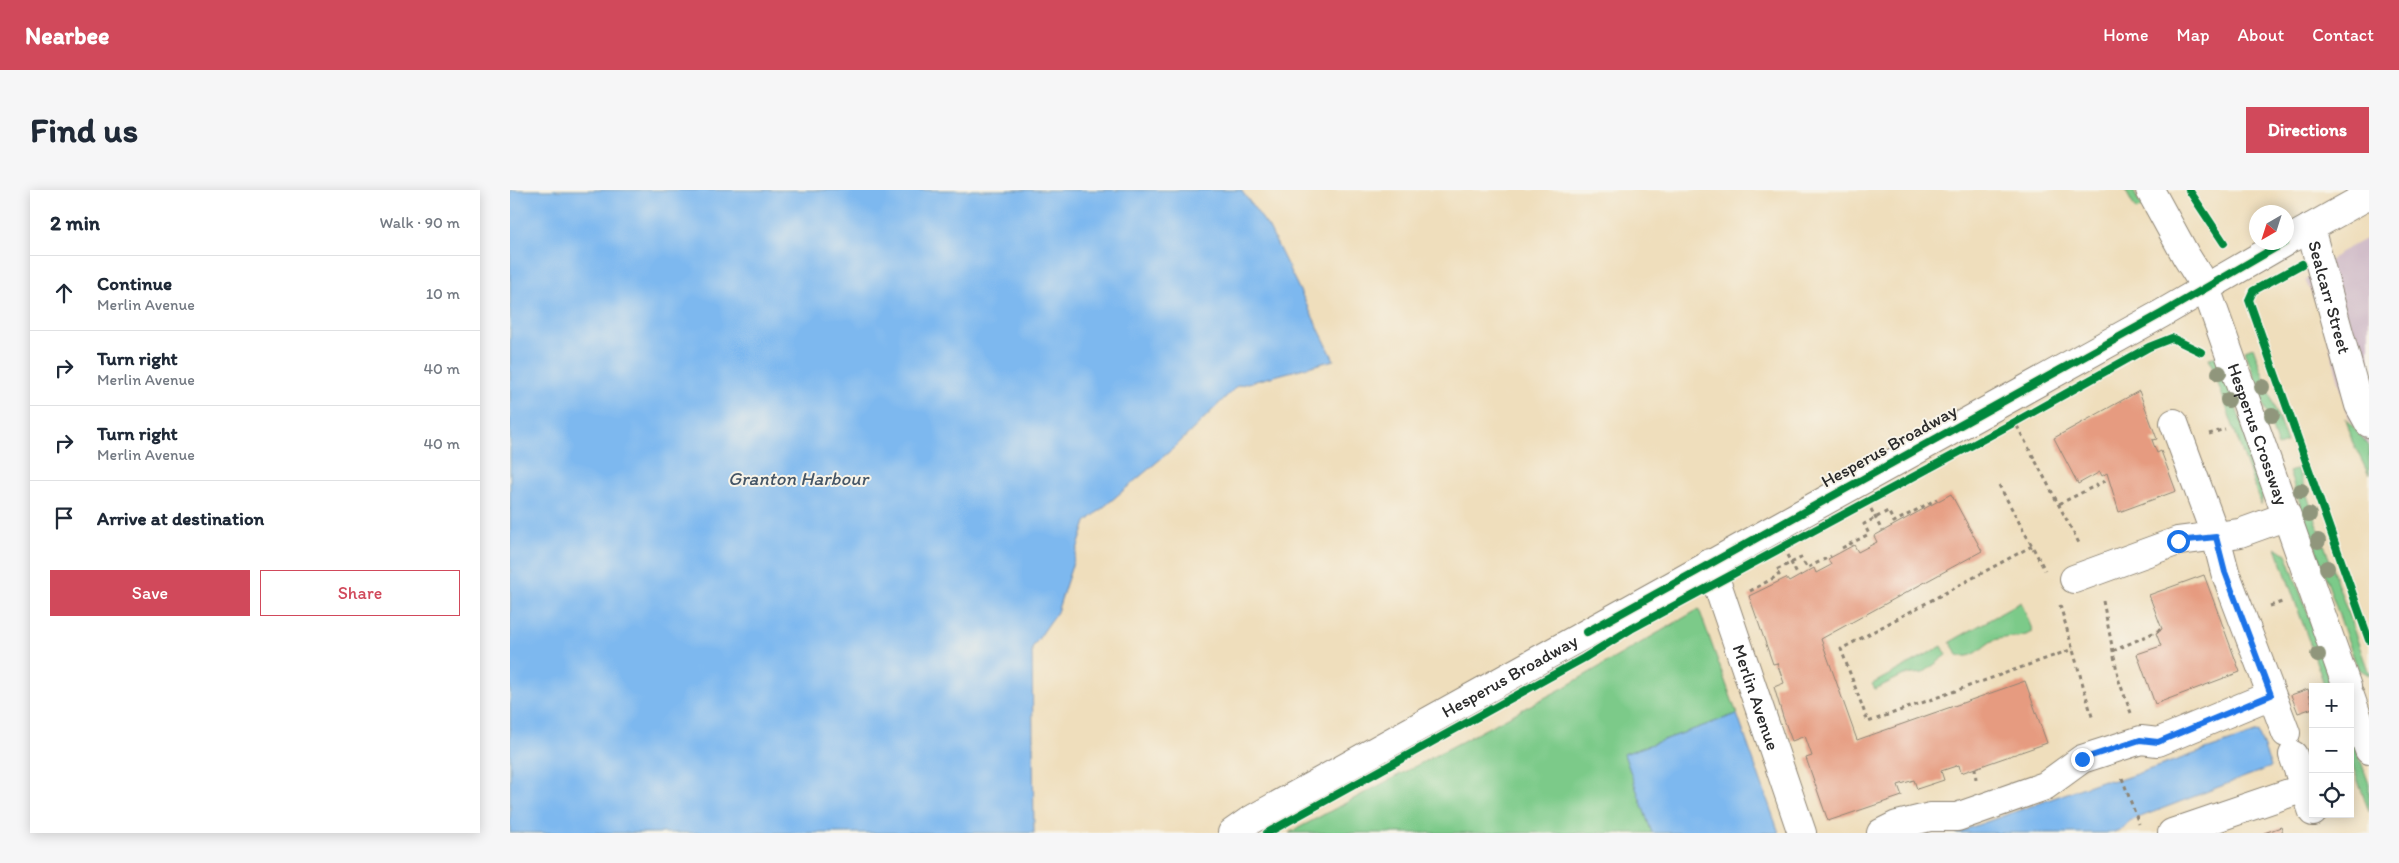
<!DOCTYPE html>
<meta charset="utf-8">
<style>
:root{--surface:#fff;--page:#f6f6f7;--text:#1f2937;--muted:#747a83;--line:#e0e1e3;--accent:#d1495b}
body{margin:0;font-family:Itim,sans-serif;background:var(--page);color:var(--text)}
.controls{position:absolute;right:15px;bottom:15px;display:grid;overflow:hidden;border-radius:0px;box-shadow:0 2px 12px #0003}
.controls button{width:45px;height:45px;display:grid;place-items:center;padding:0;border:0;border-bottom:1px solid var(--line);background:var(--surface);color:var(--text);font:25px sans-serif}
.compass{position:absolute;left:1739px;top:15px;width:45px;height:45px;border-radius:50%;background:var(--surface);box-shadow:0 2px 12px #0003;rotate:219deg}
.stop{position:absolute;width:15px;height:15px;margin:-11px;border:4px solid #1a73e8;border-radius:50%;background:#fff}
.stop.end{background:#1a73e8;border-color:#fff;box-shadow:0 1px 5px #0008}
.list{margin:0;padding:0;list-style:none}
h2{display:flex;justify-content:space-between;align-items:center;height:65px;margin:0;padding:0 20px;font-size:21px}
h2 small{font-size:16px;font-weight:400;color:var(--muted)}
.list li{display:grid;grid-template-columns:32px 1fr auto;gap:15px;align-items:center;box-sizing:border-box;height:75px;padding:0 20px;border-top:1px solid var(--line)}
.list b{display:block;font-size:19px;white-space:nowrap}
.list p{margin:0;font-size:16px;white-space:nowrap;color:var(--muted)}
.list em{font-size:16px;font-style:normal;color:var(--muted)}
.actions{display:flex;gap:10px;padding:15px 20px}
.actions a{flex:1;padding:11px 0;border:1px solid var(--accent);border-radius:0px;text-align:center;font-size:18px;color:var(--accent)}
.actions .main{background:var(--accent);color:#fff}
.icon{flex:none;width:28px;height:28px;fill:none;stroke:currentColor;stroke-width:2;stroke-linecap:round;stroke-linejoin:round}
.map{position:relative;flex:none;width:1859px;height:643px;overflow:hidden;border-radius:0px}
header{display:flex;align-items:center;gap:30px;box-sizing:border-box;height:70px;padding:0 25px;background:var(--accent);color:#fff}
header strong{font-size:24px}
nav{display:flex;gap:28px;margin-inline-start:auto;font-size:18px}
.intro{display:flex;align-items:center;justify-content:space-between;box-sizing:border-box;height:120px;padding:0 30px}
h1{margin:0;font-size:35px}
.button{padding:12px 22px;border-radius:0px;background:var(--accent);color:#fff;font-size:18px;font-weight:700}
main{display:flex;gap:30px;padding:0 30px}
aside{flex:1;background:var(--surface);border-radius:0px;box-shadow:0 2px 12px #0003}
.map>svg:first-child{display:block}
.industrial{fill:#d1bdc9}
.green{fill:#7cca89;stroke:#547a5a}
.water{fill:#7db8ef;stroke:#54728d}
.building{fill:#e69b80}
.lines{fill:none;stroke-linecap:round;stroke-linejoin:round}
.minor-casing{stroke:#8d8474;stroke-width:30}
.path{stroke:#8d8474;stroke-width:3;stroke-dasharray:4 4;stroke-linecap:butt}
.minor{stroke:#fff;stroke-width:28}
.cycleway-casing{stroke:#f7f3e8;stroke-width:11}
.cycleway{stroke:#00873e;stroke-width:8}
.tree{fill:#90967c}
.route{stroke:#1a73e8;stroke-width:6}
.labels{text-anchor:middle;stroke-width:4;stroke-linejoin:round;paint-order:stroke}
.street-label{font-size:18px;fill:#2b2b2b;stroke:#f7f3e8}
.water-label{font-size:19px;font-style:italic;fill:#456;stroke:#f7f3e8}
</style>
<header>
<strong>Nearbee</strong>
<nav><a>Home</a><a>Map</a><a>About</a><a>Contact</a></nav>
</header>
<div class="intro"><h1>Find us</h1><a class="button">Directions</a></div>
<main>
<aside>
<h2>2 min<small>Walk · 90 m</small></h2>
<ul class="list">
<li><svg class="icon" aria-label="ahead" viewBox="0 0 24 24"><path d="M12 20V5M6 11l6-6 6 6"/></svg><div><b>Continue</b><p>Merlin Avenue</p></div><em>10 m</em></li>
<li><svg class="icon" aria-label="right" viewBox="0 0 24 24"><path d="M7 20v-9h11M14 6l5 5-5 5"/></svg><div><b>Turn right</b><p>Merlin Avenue</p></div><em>40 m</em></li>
<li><svg class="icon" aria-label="right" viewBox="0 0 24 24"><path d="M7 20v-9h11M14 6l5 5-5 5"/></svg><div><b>Turn right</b><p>Merlin Avenue</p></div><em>40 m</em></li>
<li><svg class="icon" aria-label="arrive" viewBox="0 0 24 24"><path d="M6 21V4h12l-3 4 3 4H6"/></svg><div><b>Arrive at destination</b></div></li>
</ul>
<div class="actions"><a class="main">Save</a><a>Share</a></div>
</aside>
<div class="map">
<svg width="1859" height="643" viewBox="0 0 1859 643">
<rect width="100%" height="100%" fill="#f7f3e8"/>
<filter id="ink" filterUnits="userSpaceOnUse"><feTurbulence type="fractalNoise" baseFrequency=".02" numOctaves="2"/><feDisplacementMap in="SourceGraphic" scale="10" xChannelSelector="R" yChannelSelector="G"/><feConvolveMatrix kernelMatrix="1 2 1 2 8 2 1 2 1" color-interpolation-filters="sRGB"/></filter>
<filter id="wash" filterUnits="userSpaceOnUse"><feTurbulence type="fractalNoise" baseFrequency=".0096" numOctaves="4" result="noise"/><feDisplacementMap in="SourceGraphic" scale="20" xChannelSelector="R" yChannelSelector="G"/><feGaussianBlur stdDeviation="1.12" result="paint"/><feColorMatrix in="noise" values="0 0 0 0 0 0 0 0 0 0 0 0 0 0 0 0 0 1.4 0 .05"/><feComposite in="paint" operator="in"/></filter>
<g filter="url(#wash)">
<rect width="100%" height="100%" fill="#efdebc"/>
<!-- industrial -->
<polygon class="industrial" points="1859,47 1859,256 1839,228 1810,122 1795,90 1831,62"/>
<!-- green -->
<g class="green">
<polygon points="1615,0 1623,0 1632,17 1626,20"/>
<polygon points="1743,157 1777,253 1768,256 1735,160"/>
<polygon points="1708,166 1754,297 1751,315 1699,168"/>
<polygon points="1836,228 1859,256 1859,285 1842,251"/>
<polygon points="1788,279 1859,484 1859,485 1849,479 1845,471 1779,282"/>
<polygon points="1766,357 1776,364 1825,497 1815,497"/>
<path d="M1511,412L1523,442C1510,449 1501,446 1488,449C1473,452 1467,471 1448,465L1440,452Z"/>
<polygon points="1189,419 1227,524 1114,564 1142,643 779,643 1053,498"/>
<polygon points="1432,456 1437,465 1413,483 1394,485 1365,499 1362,494"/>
<polygon points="1840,541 1859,594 1859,622 1840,568"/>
</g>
<!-- water -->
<g class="water">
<polygon points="0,0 731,0 759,38 824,170 727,196 666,256 576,332 547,422 522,458 524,643 0,643"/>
<polygon points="1227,524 1269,643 1142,643 1114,564"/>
<polygon points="1748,542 1761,577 1620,631 1613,639 1600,643 1445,643 1594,590 1606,591"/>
</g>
<g id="blocks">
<!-- building -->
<g class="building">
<polygon points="1629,201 1647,249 1642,250 1647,263 1651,261 1666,301 1609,322 1597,283 1592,286 1590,282 1568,294 1544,248"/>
<polygon points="1441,304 1472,361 1311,449 1347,550 1515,491 1537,553 1451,583 1449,575 1431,581 1434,590 1407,599 1404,590 1388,595 1392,606 1318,631 1296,568 1302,566 1295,546 1282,551 1273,527 1264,497 1274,493 1267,473 1263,474 1239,406 1276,388 1279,392 1304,378 1306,383 1321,375 1318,369 1344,355 1348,362 1367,352 1364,346"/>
<polygon points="1694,385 1730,482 1645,514 1627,464 1651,456 1646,443 1652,439 1639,405"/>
<polygon points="1798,499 1803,518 1788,523 1781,505"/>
<polygon points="1771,637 1773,643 1754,643"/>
</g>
</g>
</g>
<g filter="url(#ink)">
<use href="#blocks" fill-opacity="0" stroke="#8d8474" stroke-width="1"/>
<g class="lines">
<defs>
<g id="minor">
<path id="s1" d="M1640,0L1676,66L1696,98L1837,497"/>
<path id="s2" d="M1800,38L1849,215L1859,233"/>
<polyline points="1784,47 1859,5"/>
<polyline points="1664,233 1706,347 1715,382 1776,543"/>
<path id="s3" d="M1200,373L1292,643"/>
<polyline points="1564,389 1668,351 1730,343 1777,326"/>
<polyline points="1840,506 1859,560"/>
<polyline points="1783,565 1803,622"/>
<path id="s4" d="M722,643L739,631L1651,124L1775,52"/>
<polyline points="1371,643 1387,635 1420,627 1447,627 1535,596 1572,569 1631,550 1648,552 1761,505"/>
<polyline points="1662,643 1794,598"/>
</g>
</defs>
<!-- minor casing -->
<use href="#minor" class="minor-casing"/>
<!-- path -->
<g class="path">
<polyline points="1507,236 1570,355"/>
<polyline points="1699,244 1715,239"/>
<polyline points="1489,295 1535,380"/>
<polyline points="1549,314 1599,289"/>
<polyline points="1361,319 1372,341"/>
<polyline points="1522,356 1331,459 1358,532 1563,459"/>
<polyline points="1332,358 1359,344 1354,334 1378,321 1384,332 1427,309"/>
<polyline points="1277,365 1288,386"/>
<polyline points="1240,401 1269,385 1266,380 1291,368 1297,378 1321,366"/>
<polyline points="1593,411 1609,491 1621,523"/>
<polyline points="1550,415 1583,530"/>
<polyline points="1760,416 1775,411"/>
<polyline points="1603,461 1652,439"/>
<polyline points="1465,578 1466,590"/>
<polyline points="1612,588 1629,634"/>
</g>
<!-- minor -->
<use href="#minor" class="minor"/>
<defs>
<g id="cycleway">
<polyline points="1679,0 1714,53"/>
<polyline points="1792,74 1743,101 1739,110 1859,450"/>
<polyline points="1077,442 1651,124 1775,52"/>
<polyline points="757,643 1074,468 1121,439 1505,232 1639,157 1662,148 1691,162"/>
</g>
</defs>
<!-- cycleway casing -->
<use href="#cycleway" class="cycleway-casing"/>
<!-- cycleway -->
<use href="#cycleway" class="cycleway"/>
</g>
<!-- trees -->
<g class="tree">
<circle cx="1709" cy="183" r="8"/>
<circle cx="1752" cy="197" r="8"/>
<circle cx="1718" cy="210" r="8"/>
<circle cx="1762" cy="225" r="8"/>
<circle cx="1791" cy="301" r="8"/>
<circle cx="1799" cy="325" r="8"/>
<circle cx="1808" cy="351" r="8"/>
<circle cx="1817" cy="378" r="8"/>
<circle cx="1808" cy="465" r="8"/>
</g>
</g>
<g class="lines" filter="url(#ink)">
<!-- route -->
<polyline class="route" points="1572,569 1630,550 1648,552 1761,505 1715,382 1706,347 1668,351"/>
</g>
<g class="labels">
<!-- street labels -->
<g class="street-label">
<text dy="6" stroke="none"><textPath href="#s2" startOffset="72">Sealcarr Street</textPath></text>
<text dy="6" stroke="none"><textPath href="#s1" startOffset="268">Hesperus Crossway</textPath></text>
<text transform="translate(1379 256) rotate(-29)" y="6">Hesperus Broadway</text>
<text dy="6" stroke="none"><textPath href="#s4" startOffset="319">Hesperus Broadway</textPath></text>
<text dy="6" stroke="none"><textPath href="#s3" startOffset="142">Merlin Avenue</textPath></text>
</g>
<!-- water labels -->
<g class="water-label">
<text x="288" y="295">Granton Harbour</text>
</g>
</g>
</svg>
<div class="controls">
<button>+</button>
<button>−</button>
<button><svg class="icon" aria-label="locate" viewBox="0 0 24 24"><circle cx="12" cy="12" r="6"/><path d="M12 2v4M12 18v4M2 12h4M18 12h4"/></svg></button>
</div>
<svg class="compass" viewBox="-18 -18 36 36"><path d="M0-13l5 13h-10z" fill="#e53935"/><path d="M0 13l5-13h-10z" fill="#747a83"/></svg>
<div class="stop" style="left:1668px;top:351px"></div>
<div class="stop end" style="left:1572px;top:569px"></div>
</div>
</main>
